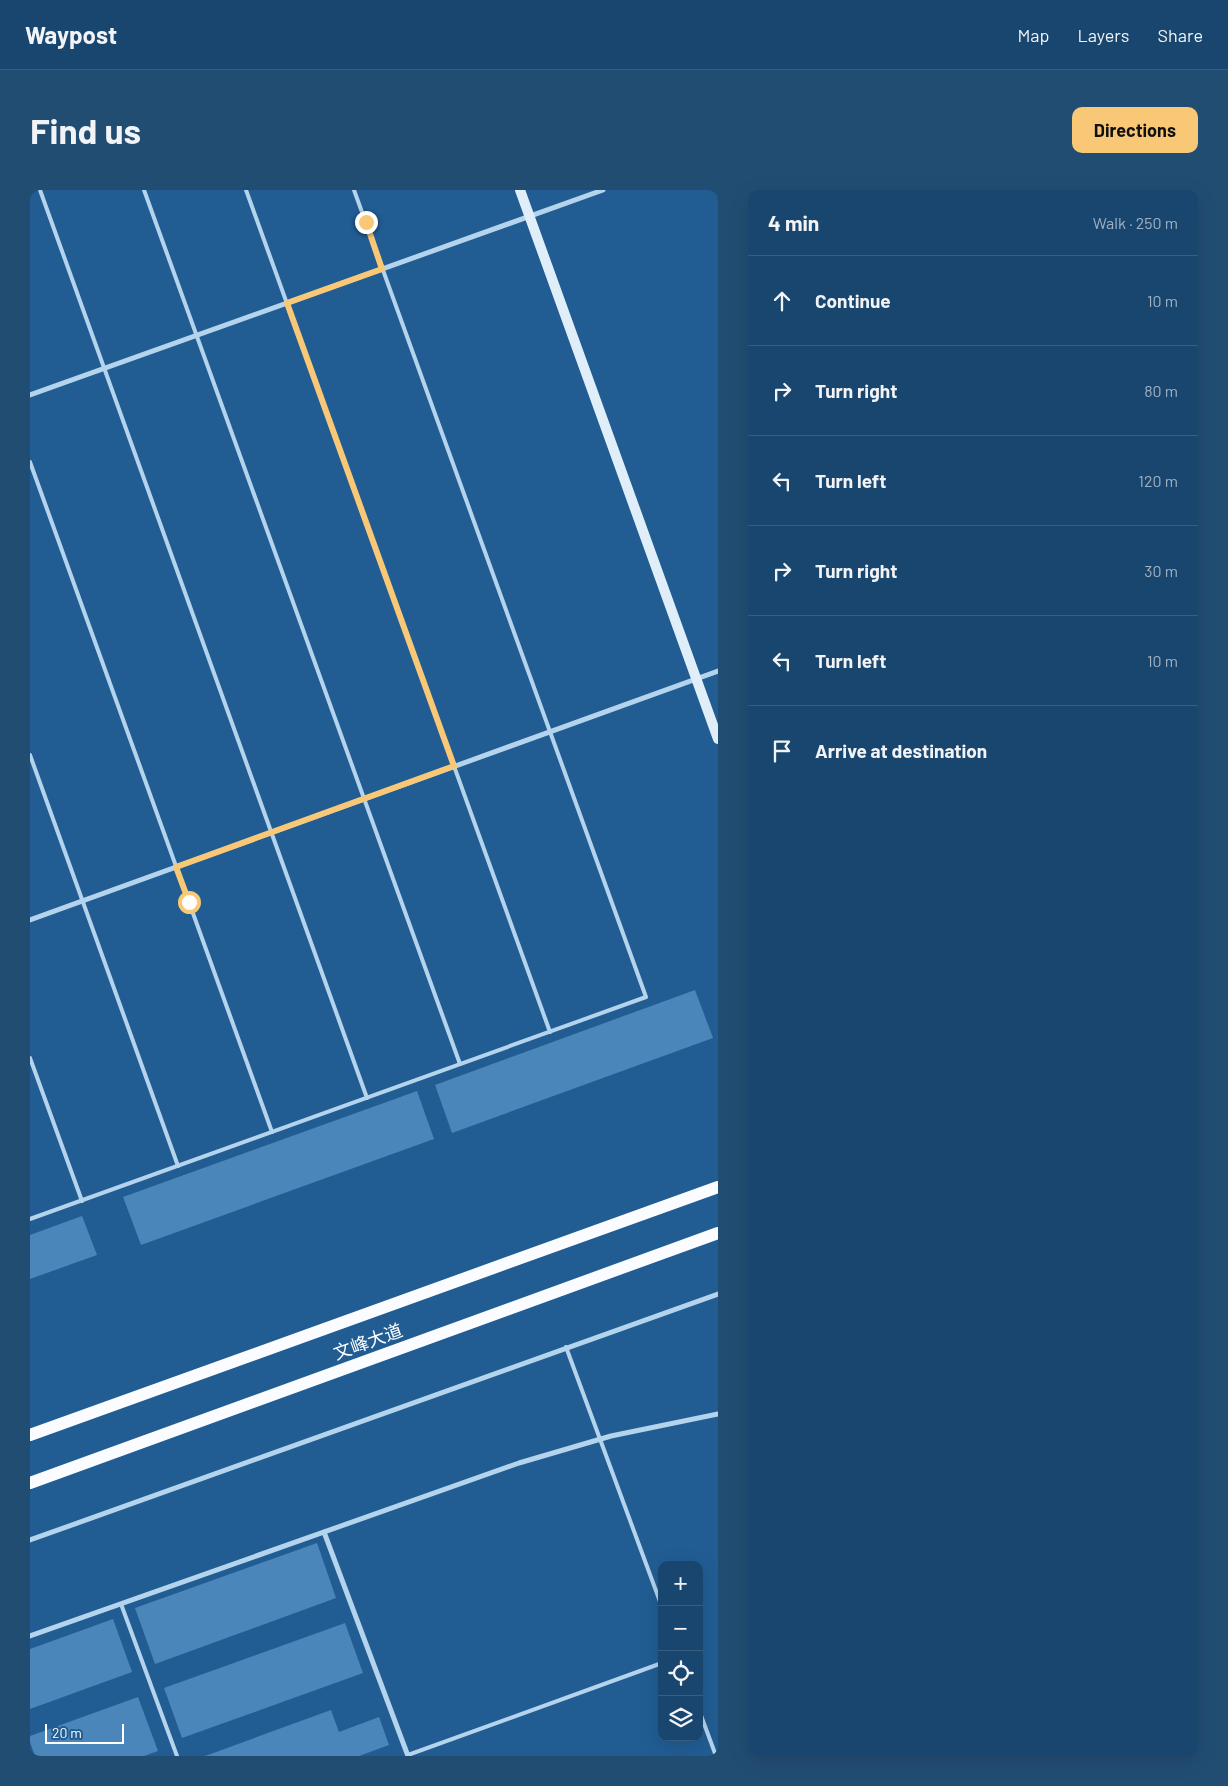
<!DOCTYPE html>
<meta charset="utf-8">
<style>
:root{--surface:#19466e;--page:#224d73;--text:#f1f3f6;--muted:#9fb1c2;--line:#375e81;--accent:#f9c876}
body{margin:0;font-family:Barlow,"Noto Sans SC",sans-serif;background:var(--page);color:var(--text)}
.controls{position:absolute;right:15px;bottom:15px;display:grid;overflow:hidden;border-radius:10px;box-shadow:0 5px 20px #0002}
.controls button{width:45px;height:45px;display:grid;place-items:center;padding:0;border:0;border-bottom:1px solid var(--line);background:var(--surface);color:var(--text);font:25px sans-serif}
.scale{position:absolute;left:15px;bottom:12px;width:79px;box-sizing:border-box;padding-left:5px;border:2px solid #fff;border-top:0;font-size:14px;line-height:18px;white-space:nowrap;color:#fff;-webkit-text-stroke:4px #215d93;paint-order:stroke}
.stop{position:absolute;width:15px;height:15px;margin:-11px;border:4px solid #f9c876;border-radius:50%;background:#fff}
.stop.end{background:#f9c876;border-color:#fff;box-shadow:0 1px 5px #0008}
.list{margin:0;padding:0;list-style:none}
h2{display:flex;justify-content:space-between;align-items:center;height:65px;margin:0;padding:0 20px;font-size:21px}
h2 small{font-size:16px;font-weight:400;color:var(--muted)}
.list li{display:grid;grid-template-columns:32px 1fr auto;gap:15px;align-items:center;box-sizing:border-box;height:90px;padding:0 20px;border-top:1px solid var(--line)}
.list b{display:block;font-size:19px;white-space:nowrap}
.list em{font-size:16px;font-style:normal;color:var(--muted)}
.icon{flex:none;width:28px;height:28px;fill:none;stroke:currentColor;stroke-width:2;stroke-linecap:round;stroke-linejoin:round}
.map{position:relative;flex:none;width:688px;height:1566px;overflow:hidden;border-radius:10px}
header{display:flex;align-items:center;gap:30px;box-sizing:border-box;height:70px;padding:0 25px;background:var(--surface);border-bottom:1px solid var(--line)}
header strong{font-size:24px}
nav{display:flex;gap:28px;margin-inline-start:auto;font-size:18px}
.intro{display:flex;align-items:center;justify-content:space-between;box-sizing:border-box;height:120px;padding:0 30px}
h1{margin:0;font-size:35px}
.button{padding:12px 22px;border-radius:10px;background:var(--accent);color:#111;font-size:18px;font-weight:700}
main{display:flex;gap:30px;padding:0 30px}
aside{flex:1;background:var(--surface);border-radius:10px;box-shadow:0 5px 20px #0002}
.map>svg:first-child{display:block}
.building{fill:#4a86b9}
.lines{fill:none;stroke-linecap:round;stroke-linejoin:round}
.lane{stroke:#b4d3ed;stroke-width:4}
.street{stroke:#b4d3ed;stroke-width:5}
.secondary{stroke:#e0eefa;stroke-width:10}
.primary{stroke:#fafcff;stroke-width:12}
.route{stroke:#f9c876;stroke-width:6}
.labels{text-anchor:middle;stroke-width:4;stroke-linejoin:round;paint-order:stroke}
.street-label{font-size:18px;fill:#fff;stroke:#215d93}
</style>
<header>
<strong>Waypost</strong>
<nav><a>Map</a><a>Layers</a><a>Share</a></nav>
</header>
<div class="intro"><h1>Find us</h1><a class="button">Directions</a></div>
<main>
<div class="map">
<svg width="688" height="1566" viewBox="0 0 688 1566">
<rect width="100%" height="100%" fill="#215d93"/>
<!-- building -->
<g class="building">
<polygon points="665,800 683,848 422,943 405,895"/>
<polygon points="387,901 404,949 111,1055 93,1007"/>
<polygon points="52,1026 67,1065 0,1089 0,1045"/>
<polygon points="287,1353 306,1408 125,1474 105,1418"/>
<polygon points="83,1429 102,1482 0,1519 0,1459"/>
<polygon points="315,1433 333,1483 152,1548 134,1498"/>
<polygon points="108,1507 128,1561 114,1566 5,1566 0,1552 0,1546"/>
<polygon points="301,1520 309,1542 349,1527 359,1555 329,1566 175,1566"/>
</g>
<g class="lines">
<!-- lane -->
<g class="lane">
<polyline points="10,0 337,908"/>
<polyline points="114,0 430,874"/>
<polyline points="216,0 520,842"/>
<polyline points="0,272 242,942"/>
<polyline points="0,565 148,976"/>
<polyline points="0,868 52,1011"/>
<polyline points="0,1029 616,807 324,0"/>
<polyline points="536,1157 632,1417"/>
<polyline points="91,1414 147,1566"/>
<polyline points="669,1520 686,1566"/>
<polyline points="378,1565 632,1473"/>
</g>
<!-- street -->
<g class="street">
<polyline points="0,205 573,0"/>
<polyline points="0,730 688,481"/>
<polyline points="294,1342 378,1566"/>
<polyline points="0,1350 688,1104"/>
<polyline points="0,1446 489,1273 581,1246 688,1224"/>
</g>
<!-- secondary -->
<polyline class="secondary" points="490,0 688,549"/>
<!-- primary -->
<g class="primary">
<polyline points="0,1245 688,997"/>
<polyline points="0,1293 688,1043"/>
</g>
</g>
<g class="lines">
<!-- route -->
<polyline class="route" points="159,712 146,677 424,576 257,113 352,79 336,32"/>
</g>
<g class="labels">
<!-- street labels -->
<g class="street-label">
<text transform="translate(338 1152) rotate(-20)" y="6">文峰大道</text>
</g>
</g>
</svg>
<div class="controls">
<button>+</button>
<button>−</button>
<button><svg class="icon" aria-label="locate" viewBox="0 0 24 24"><circle cx="12" cy="12" r="6"/><path d="M12 2v4M12 18v4M2 12h4M18 12h4"/></svg></button>
<button><svg class="icon" aria-label="layers" viewBox="0 0 24 24"><path d="M12 4l9 5-9 5-9-5zM3 14l9 5 9-5"/></svg></button>
</div>
<div class="scale">20 m</div>
<div class="stop" style="left:159px;top:712px"></div>
<div class="stop end" style="left:336px;top:32px"></div>
</div>
<aside>
<h2>4 min<small>Walk · 250 m</small></h2>
<ul class="list">
<li><svg class="icon" aria-label="ahead" viewBox="0 0 24 24"><path d="M12 20V5M6 11l6-6 6 6"/></svg><div><b>Continue</b></div><em>10 m</em></li>
<li><svg class="icon" aria-label="right" viewBox="0 0 24 24"><path d="M7 20v-9h11M14 6l5 5-5 5"/></svg><div><b>Turn right</b></div><em>80 m</em></li>
<li><svg class="icon" aria-label="left" viewBox="0 0 24 24"><path d="M17 20v-9H6M10 6l-5 5 5 5"/></svg><div><b>Turn left</b></div><em>120 m</em></li>
<li><svg class="icon" aria-label="right" viewBox="0 0 24 24"><path d="M7 20v-9h11M14 6l5 5-5 5"/></svg><div><b>Turn right</b></div><em>30 m</em></li>
<li><svg class="icon" aria-label="left" viewBox="0 0 24 24"><path d="M17 20v-9H6M10 6l-5 5 5 5"/></svg><div><b>Turn left</b></div><em>10 m</em></li>
<li><svg class="icon" aria-label="arrive" viewBox="0 0 24 24"><path d="M6 21V4h12l-3 4 3 4H6"/></svg><div><b>Arrive at destination</b></div></li>
</ul>
</aside>
</main>
